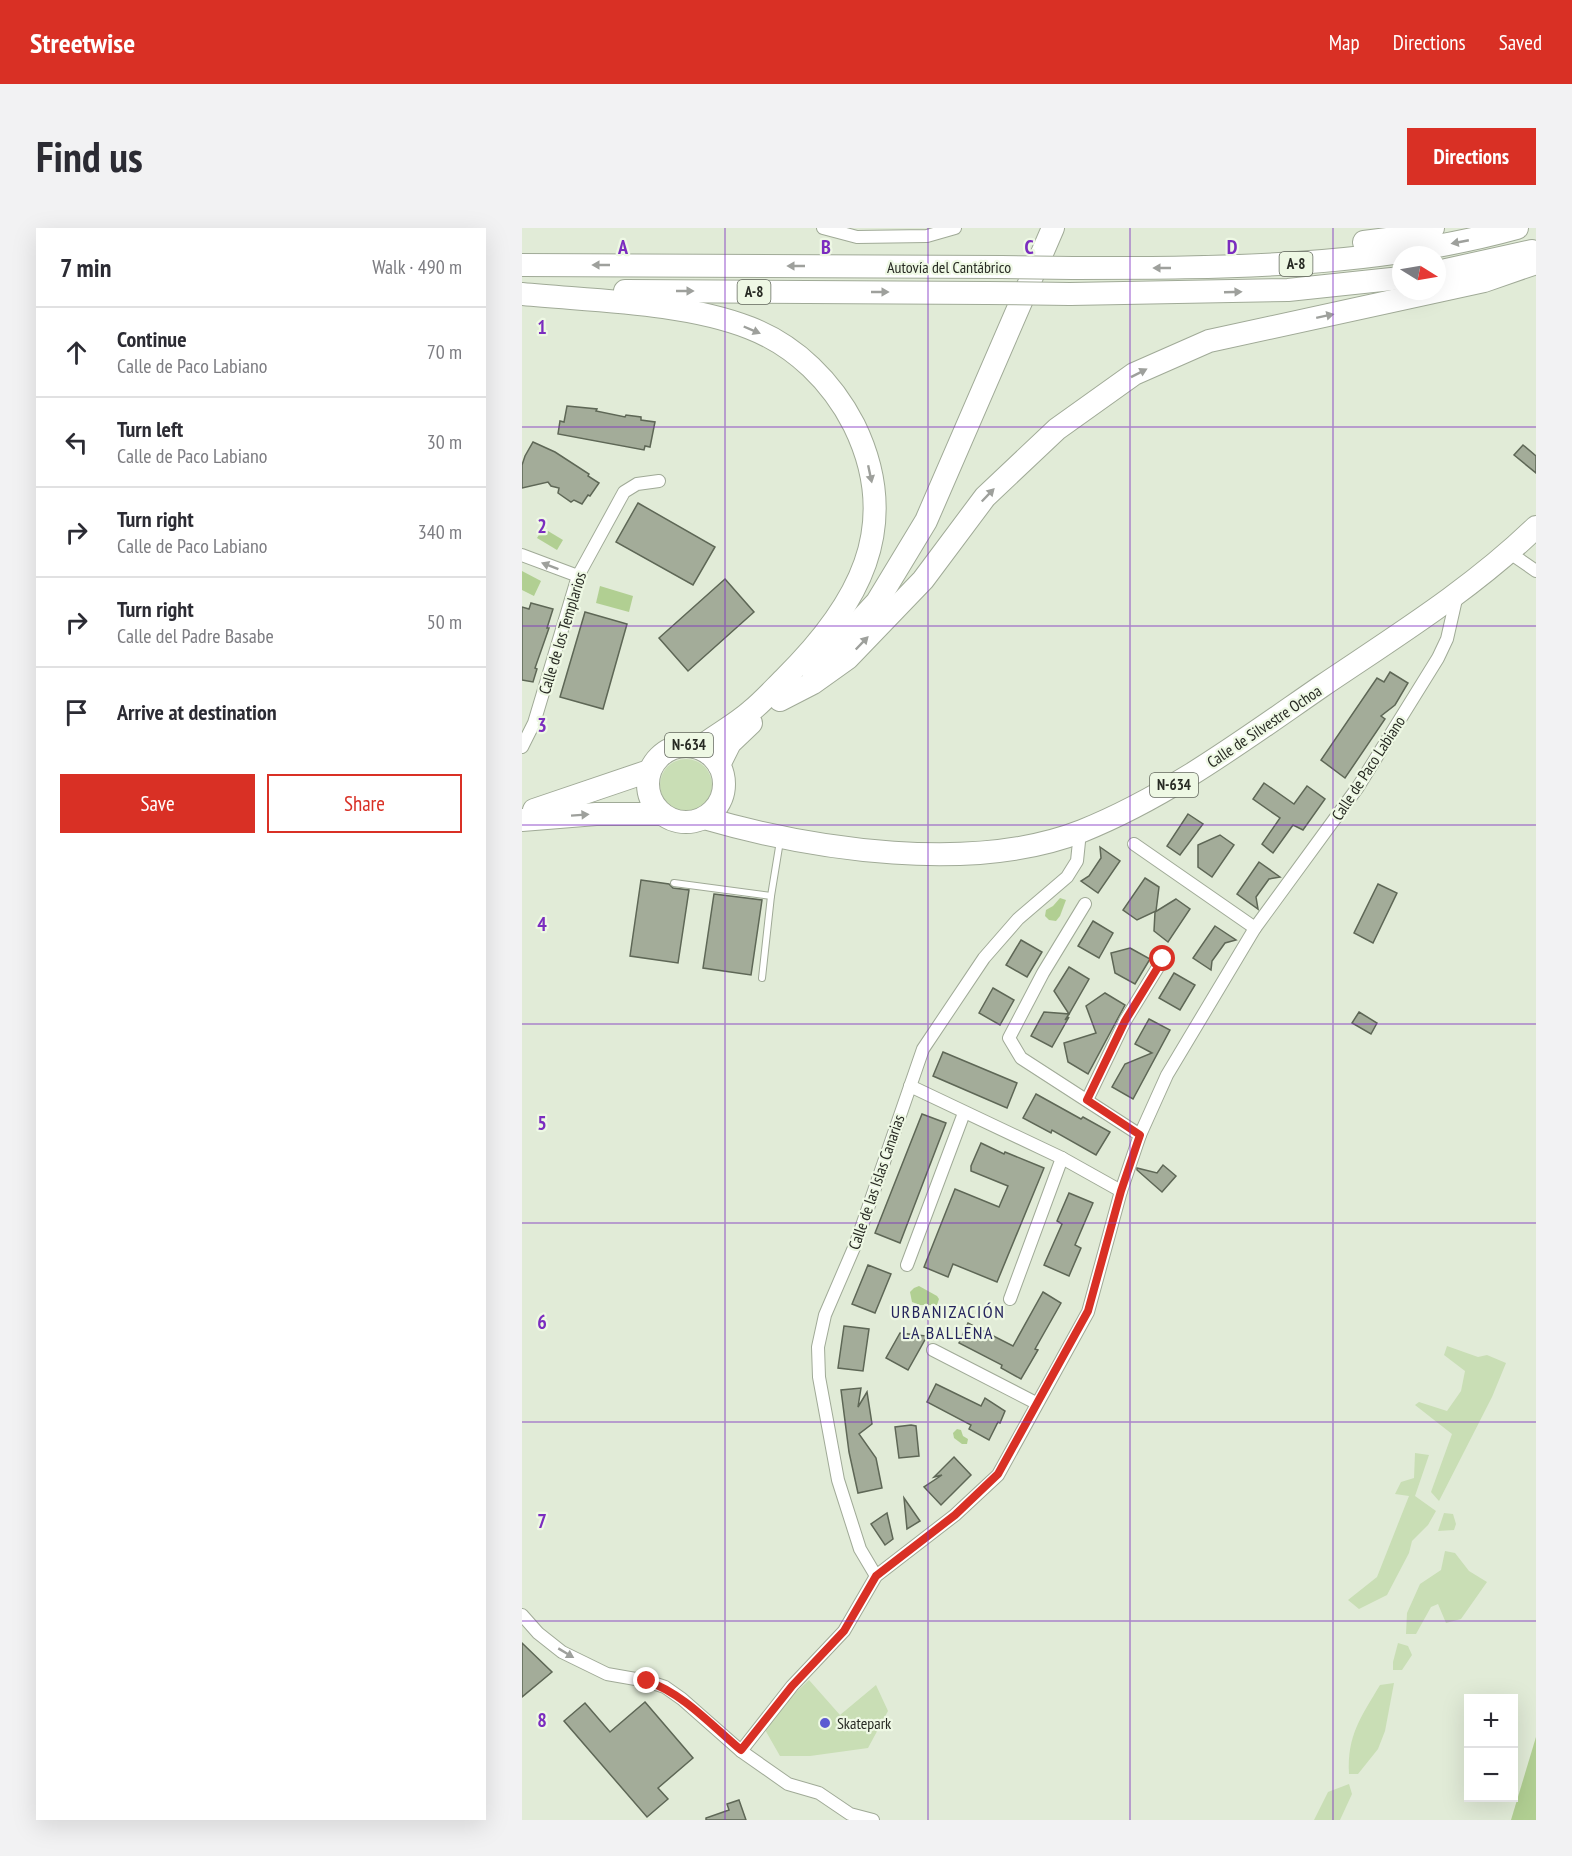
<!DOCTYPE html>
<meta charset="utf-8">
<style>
:root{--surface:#fff;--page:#f2f2f3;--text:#2b2b33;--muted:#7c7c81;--line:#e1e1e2;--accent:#d93025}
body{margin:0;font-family:"PT Sans Narrow",sans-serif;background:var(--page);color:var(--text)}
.controls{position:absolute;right:18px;bottom:18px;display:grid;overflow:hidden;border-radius:0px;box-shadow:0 6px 24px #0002}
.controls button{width:54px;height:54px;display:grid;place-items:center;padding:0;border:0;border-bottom:2px solid var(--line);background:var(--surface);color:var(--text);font:30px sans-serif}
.compass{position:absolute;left:870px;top:18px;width:54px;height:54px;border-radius:50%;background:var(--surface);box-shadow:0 6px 24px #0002;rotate:101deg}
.stop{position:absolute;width:18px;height:18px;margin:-14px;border:4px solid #d93025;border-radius:50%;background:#fff}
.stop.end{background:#d93025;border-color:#fff;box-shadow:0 2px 6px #0008}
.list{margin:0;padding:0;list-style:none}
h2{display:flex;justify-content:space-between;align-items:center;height:78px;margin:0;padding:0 24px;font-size:26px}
h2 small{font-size:20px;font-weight:400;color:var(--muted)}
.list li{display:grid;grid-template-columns:39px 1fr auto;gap:18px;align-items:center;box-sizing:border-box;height:90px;padding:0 24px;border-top:2px solid var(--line)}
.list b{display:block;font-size:22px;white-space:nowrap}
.list p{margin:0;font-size:20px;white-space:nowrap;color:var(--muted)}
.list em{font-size:20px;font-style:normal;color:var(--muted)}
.actions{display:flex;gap:12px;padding:18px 24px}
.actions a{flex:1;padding:14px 0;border:2px solid var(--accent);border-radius:0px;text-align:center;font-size:21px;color:var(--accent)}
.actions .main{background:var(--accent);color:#fff}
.icon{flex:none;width:33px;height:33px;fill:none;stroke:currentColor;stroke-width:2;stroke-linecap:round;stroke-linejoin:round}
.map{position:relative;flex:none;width:1014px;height:1592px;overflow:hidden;border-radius:0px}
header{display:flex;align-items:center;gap:36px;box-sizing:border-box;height:84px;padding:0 30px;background:var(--accent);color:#fff}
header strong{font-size:28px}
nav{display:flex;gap:33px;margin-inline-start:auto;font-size:21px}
.intro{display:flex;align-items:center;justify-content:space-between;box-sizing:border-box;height:144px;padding:0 36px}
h1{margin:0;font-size:42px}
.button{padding:15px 27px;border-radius:0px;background:var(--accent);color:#fff;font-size:21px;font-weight:700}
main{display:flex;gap:36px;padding:0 36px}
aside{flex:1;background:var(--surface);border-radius:0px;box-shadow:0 6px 24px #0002}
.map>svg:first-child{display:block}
.green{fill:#c9deb5}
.water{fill:#b1cf92}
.building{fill:#a3ac99;stroke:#5e6756;stroke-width:1.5}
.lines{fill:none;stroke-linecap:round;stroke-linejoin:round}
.lane-casing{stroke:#a0aa97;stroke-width:8}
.street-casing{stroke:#a0aa97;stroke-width:14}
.highway-casing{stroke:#a0aa97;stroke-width:24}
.lane{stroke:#fff;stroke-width:6}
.street{stroke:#fff;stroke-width:12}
.highway{stroke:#fff;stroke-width:22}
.highway-bridge-casing{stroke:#a0aa97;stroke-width:24;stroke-linecap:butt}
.highway-bridge{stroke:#fff;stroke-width:22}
.oneway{fill:#9ea09c}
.route{stroke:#d93025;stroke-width:8}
.grid{fill:none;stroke:#7b2cbf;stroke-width:1.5;stroke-opacity:0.55}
.poi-dot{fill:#5c5ad2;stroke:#eef8e4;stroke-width:2}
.labels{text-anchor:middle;stroke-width:4.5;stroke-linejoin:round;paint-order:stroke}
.shield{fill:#eef8e4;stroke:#63685e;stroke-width:1.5}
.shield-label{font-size:15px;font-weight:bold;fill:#282b24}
.street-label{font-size:16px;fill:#282b24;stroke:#eef8e4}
.poi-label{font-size:16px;fill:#282b24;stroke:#eef8e4;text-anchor:start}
.neighbourhood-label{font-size:18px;letter-spacing:1.5px;fill:#25245d;stroke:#eef8e4}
.grid-label{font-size:20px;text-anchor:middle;font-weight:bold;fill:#7b2cbf;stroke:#eef8e4;stroke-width:4.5;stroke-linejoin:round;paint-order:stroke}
</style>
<header>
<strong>Streetwise</strong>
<nav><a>Map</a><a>Directions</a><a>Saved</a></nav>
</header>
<div class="intro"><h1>Find us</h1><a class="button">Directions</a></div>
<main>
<aside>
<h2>7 min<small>Walk · 490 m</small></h2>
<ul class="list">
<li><svg class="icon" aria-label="ahead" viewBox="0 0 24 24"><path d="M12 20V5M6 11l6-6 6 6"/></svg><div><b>Continue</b><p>Calle de Paco Labiano</p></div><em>70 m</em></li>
<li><svg class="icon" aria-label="left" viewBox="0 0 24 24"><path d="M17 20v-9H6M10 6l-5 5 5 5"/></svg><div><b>Turn left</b><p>Calle de Paco Labiano</p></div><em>30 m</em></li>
<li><svg class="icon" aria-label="right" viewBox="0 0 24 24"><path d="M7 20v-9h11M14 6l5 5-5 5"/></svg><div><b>Turn right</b><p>Calle de Paco Labiano</p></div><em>340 m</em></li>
<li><svg class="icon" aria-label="right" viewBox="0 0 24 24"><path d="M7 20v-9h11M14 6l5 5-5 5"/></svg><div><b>Turn right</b><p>Calle del Padre Basabe</p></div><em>50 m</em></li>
<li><svg class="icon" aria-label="arrive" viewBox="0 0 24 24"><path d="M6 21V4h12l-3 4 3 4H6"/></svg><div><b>Arrive at destination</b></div></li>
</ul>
<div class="actions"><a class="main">Save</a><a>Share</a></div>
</aside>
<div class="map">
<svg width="1014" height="1592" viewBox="0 0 1014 1592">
<rect width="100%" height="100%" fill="#e1ebd7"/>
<!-- green -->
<g class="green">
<circle cx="164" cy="557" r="26"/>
<polygon points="925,1118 956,1129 965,1127 984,1135 970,1169 917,1273 909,1264 930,1206 893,1177 897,1174 925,1183 939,1163 943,1143 922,1127"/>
<polygon points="893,1225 907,1227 893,1268 914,1283 906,1297 890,1313 887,1325 865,1367 837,1381 826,1372 855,1349 887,1268 873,1266 879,1254 892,1250"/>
<polygon points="922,1285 931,1286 934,1296 932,1302 916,1303"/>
<polygon points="923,1323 933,1325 947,1343 965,1354 939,1391 924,1395 916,1376 909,1379 894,1406 884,1406 885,1385 898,1356 919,1342"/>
<polygon points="876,1415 886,1418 890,1427 880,1442 871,1442 871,1434"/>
<polygon points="287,1452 318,1487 354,1457 366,1483 346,1520 288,1528 258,1528 242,1500 270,1468"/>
<path d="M872,1455L863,1503L856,1521L836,1546H827C825,1507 839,1489 858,1457Z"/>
<polygon points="827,1556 830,1566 818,1592 792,1592 806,1564"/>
</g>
<!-- water -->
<g class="water">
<polygon points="21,300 41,312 35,322 15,310"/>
<polygon points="0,343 19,353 12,368 0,362"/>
<polygon points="78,358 111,368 107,384 74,375"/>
<polygon points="538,670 544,672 538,688 534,693 527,692 523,688 524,682 531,678"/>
<polygon points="397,1058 415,1068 417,1071 415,1077 398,1077 390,1074 388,1064 392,1060"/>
<polygon points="435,1201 439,1202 441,1208 446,1211 445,1216 440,1216 432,1210 431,1205"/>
<polygon points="1014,1509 1014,1592 989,1592"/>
</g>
<!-- building -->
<g class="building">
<polygon points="45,178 75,181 74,183 103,189 104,187 119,189 119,192 133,194 128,219 123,218 122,222 36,206 38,193 42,194"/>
<polygon points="11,214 33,224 67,246 66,248 77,255 68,268 66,267 60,276 52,272 49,274 36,265 37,260 29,258 26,254 0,260 0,237 3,228"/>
<polygon points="1001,217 1014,228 1014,245 992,227"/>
<polygon points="116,275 193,319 171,357 94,314"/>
<polygon points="203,351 232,384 166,443 137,410"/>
<polygon points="9,375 31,381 25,400 27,400 13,440 15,441 11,454 0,452 0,379 7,381"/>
<polygon points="63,384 105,396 81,481 38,469"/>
<polygon points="868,444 886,455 873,477 859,488 863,491 823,550 799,532 855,450 862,454"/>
<polygon points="742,555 772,576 785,558 803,571 781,602 771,597 751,625 740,616 758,590 731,571"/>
<polygon points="666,586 681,596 658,627 645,618"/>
<polygon points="698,607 712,617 690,649 676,639 676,617"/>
<polygon points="578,619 598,633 576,665 559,653 567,648 579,630"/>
<polygon points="737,634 758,649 747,651 734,669 736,681 715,666"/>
<polygon points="623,650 637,659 634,683 615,692 601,682"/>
<polygon points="119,652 147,656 151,660 167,662 156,735 108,728"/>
<polygon points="856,656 875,665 851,715 832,705"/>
<polygon points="192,666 240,672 229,747 181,740"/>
<polygon points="654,671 668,681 646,714 632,703 633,684"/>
<polygon points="571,693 591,705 577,730 556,718"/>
<polygon points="693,698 714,712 703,715 690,733 689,742 671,730"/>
<polygon points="499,712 520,724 505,749 484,737"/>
<polygon points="608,720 628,731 613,756 593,745 589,725"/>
<polygon points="547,739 567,751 547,786 532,763"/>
<polygon points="652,745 673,757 658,782 637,770"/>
<polygon points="471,760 492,772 478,797 457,785"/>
<polygon points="583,765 603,777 566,846 546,834 542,815 574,805 564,778"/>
<polygon points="522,784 547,786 543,792 547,789 530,819 509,808"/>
<polygon points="837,784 855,795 849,806 830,795"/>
<polygon points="627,791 648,802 611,871 590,859 603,836 630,825 613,816"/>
<polygon points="421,824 495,855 485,880 411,848"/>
<polygon points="514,866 559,891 561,889 588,904 574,927 530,902 529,905 501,890"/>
<polygon points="400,886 424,895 378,1015 353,1005"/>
<polygon points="459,915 482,926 483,924 522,940 475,1054 431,1036 426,1049 402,1039 433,961 477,979 486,958 449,943 449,938"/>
<polygon points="641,937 654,948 640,964 615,942 615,940 635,945"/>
<polygon points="547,965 571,975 553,1017 559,1020 547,1048 522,1037 540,996 535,993"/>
<polygon points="346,1037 369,1046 353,1085 330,1076"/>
<polygon points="521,1064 539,1075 513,1121 516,1122 499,1151 479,1140 480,1137 437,1115 446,1095 491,1118"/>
<polygon points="322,1098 347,1101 341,1143 316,1140"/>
<polygon points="378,1105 405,1108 386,1142 364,1130"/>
<polygon points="414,1156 459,1178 463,1170 483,1183 478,1195 476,1194 467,1212 447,1201 449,1197 405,1174"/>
<polygon points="339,1160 336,1179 345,1164 350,1196 337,1206 354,1230 360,1260 336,1265 327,1224 319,1162"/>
<polygon points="389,1197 394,1198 397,1228 377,1230 373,1199"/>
<polygon points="432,1229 449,1247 419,1277 402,1259 420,1247 412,1249"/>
<polygon points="382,1270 398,1293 385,1301"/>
<polygon points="365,1285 371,1311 363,1317 349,1296"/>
<polygon points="0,1415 30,1444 0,1469"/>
<polygon points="123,1474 171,1530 136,1560 146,1571 125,1589 42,1493 63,1475 88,1504"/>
<polygon points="217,1572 224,1592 184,1592 184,1590 207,1582 205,1576"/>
</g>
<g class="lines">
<defs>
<g id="lane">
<polyline points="152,655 249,668"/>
<polyline points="240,750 249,668 258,613"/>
</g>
<g id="street">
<polyline points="301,0 335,9 405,8 433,0"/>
<polyline points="988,325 1014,343"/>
<polyline points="0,327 56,348"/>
<polyline points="0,519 12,495 56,348 102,264 115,256 137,253"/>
<polyline points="612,616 733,700"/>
<polyline points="563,676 521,745 487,810 499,830 618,907"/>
<polyline points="388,858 540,930 599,963"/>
<polyline points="565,872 603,793 641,731"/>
<polyline points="385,1037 442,885"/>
<polyline points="488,1071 540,930"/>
<polyline points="411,1122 514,1175"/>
<polyline points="354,1348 338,1321 316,1252 297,1149 296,1119 303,1087 334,1015 401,821 462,730 496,691 545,649 555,633 558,604"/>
<polyline points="0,1387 16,1405 40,1424 85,1446 125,1453 143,1459 160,1471 219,1523 266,1556 297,1565 328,1586 351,1592"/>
<polyline points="219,1523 270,1458 322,1403 354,1348 433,1287 476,1247 566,1084 599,963 618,907 645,847 733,700 836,559 916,430 925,411 935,367"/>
</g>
<g id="highway">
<polyline points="842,14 880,9 911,0"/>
<polyline points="0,37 479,39"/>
<path d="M551,40C700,40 850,40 995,0"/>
<polyline points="915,44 1010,23"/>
<polyline points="103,63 465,65"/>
<path d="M0,66C71,73 162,74 228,100C274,118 310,154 332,197C382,299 335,379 262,451C251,462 241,473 229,483C213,497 194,507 177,520"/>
<polyline points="548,66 766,62 879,50"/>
<polyline points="291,443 355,374 404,293 531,0"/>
<polyline points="258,472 291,455 326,430 401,352 463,269 535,201 612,146 687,113 962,53 1014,35"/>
<circle cx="164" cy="556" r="38"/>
<polyline points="197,537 208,515 229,495"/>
<polyline points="12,582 127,543"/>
<path d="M182,590C292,622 451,646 560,603C647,568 723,511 800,458C874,408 950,361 1014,299"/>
<polyline points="0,592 74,586 140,586"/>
</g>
</defs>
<!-- lane casing -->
<use href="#lane" class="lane-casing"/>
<!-- street casing -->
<use href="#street" class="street-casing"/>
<!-- highway casing -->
<use href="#highway" class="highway-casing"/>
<!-- lane -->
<use href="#lane" class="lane"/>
<!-- street -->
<use href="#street" class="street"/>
<!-- highway -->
<use href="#highway" class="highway"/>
<defs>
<g id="highway-bridge">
<polyline points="479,39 551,40"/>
<polyline points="465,65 548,66"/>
</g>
</defs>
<!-- highway-bridge casing -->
<use href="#highway-bridge" class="highway-bridge-casing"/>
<!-- highway-bridge -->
<use href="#highway-bridge" class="highway-bridge"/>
</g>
<!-- one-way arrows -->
<defs><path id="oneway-solid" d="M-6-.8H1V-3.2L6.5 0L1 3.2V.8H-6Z" transform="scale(1.5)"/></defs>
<g class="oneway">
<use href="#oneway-solid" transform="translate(938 14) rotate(169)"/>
<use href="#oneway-solid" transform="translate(79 37) rotate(-180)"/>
<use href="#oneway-solid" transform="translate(274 38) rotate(-180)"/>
<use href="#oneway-solid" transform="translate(640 40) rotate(-180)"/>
<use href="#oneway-solid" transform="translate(163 63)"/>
<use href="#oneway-solid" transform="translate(358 64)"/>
<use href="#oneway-solid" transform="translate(711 64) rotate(-2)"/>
<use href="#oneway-solid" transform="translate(803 88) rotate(-12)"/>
<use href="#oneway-solid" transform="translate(230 102) rotate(23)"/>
<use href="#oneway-solid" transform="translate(617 145) rotate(-27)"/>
<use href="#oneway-solid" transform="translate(348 246) rotate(78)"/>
<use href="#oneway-solid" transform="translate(466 267) rotate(-46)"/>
<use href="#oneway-solid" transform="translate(28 338) rotate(-159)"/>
<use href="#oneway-solid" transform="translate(340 415) rotate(-46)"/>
<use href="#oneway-solid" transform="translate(58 587) rotate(-4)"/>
<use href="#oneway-solid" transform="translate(44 1425) rotate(31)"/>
</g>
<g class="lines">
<!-- route -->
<path class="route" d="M125,1453C162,1466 189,1497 219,1522L270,1458L322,1403L354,1348L433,1287L476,1246L566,1083L599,963L618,907L565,872L603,793L641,731"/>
</g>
<!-- grid -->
<path class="grid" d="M203,0V1592M406,0V1592M608,0V1592M811,0V1592M0,199H1014M0,398H1014M0,597H1014M0,796H1014M0,995H1014M0,1194H1014M0,1393H1014"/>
<!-- markers -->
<circle class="poi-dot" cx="303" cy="1495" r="6"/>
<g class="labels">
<!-- shield labels -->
<g class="shield">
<rect x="757.5" y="24" width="33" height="24" rx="4.5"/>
<rect x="215.5" y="52" width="33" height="24" rx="4.5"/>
<rect x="143" y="505" width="48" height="24" rx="4.5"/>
<rect x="628" y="545" width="48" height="24" rx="4.5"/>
</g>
<g class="shield-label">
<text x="774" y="41">A-8</text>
<text x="232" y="69">A-8</text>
<text x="167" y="522">N-634</text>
<text x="652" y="562">N-634</text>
</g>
<!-- street labels -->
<g class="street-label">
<text x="427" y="45">Autovía del Cantábrico</text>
<text transform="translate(40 405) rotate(-73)" y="6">Calle de los Templarios</text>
<text transform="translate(742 498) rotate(-34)" y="6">Calle de Silvestre Ochoa</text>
<text transform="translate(846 540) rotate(-57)" y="6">Calle de Paco Labiano</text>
<text transform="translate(354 954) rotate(-71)" y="6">Calle de las Islas Canarias</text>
</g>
<!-- poi labels -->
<g class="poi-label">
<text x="315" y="1501">Skatepark</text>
</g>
<!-- neighbourhood labels -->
<g class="neighbourhood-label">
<text x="426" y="1090">URBANIZACIÓN<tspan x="426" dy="21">LA BALLENA</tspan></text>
</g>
</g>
<g class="grid-label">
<text x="101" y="26">A</text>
<text x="304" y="26">B</text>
<text x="507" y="26">C</text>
<text x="710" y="26">D</text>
<text x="20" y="106">1</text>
<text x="20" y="305">2</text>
<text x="20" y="504">3</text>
<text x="20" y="703">4</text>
<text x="20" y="902">5</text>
<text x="20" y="1101">6</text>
<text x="20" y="1300">7</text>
<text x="20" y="1499">8</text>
</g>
</svg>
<div class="controls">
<button>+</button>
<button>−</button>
</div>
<svg class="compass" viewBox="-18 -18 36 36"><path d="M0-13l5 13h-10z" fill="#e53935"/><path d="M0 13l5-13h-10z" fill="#7c7c81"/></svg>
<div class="stop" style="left:641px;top:731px"></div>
<div class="stop end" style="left:125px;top:1453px"></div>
</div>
</main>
